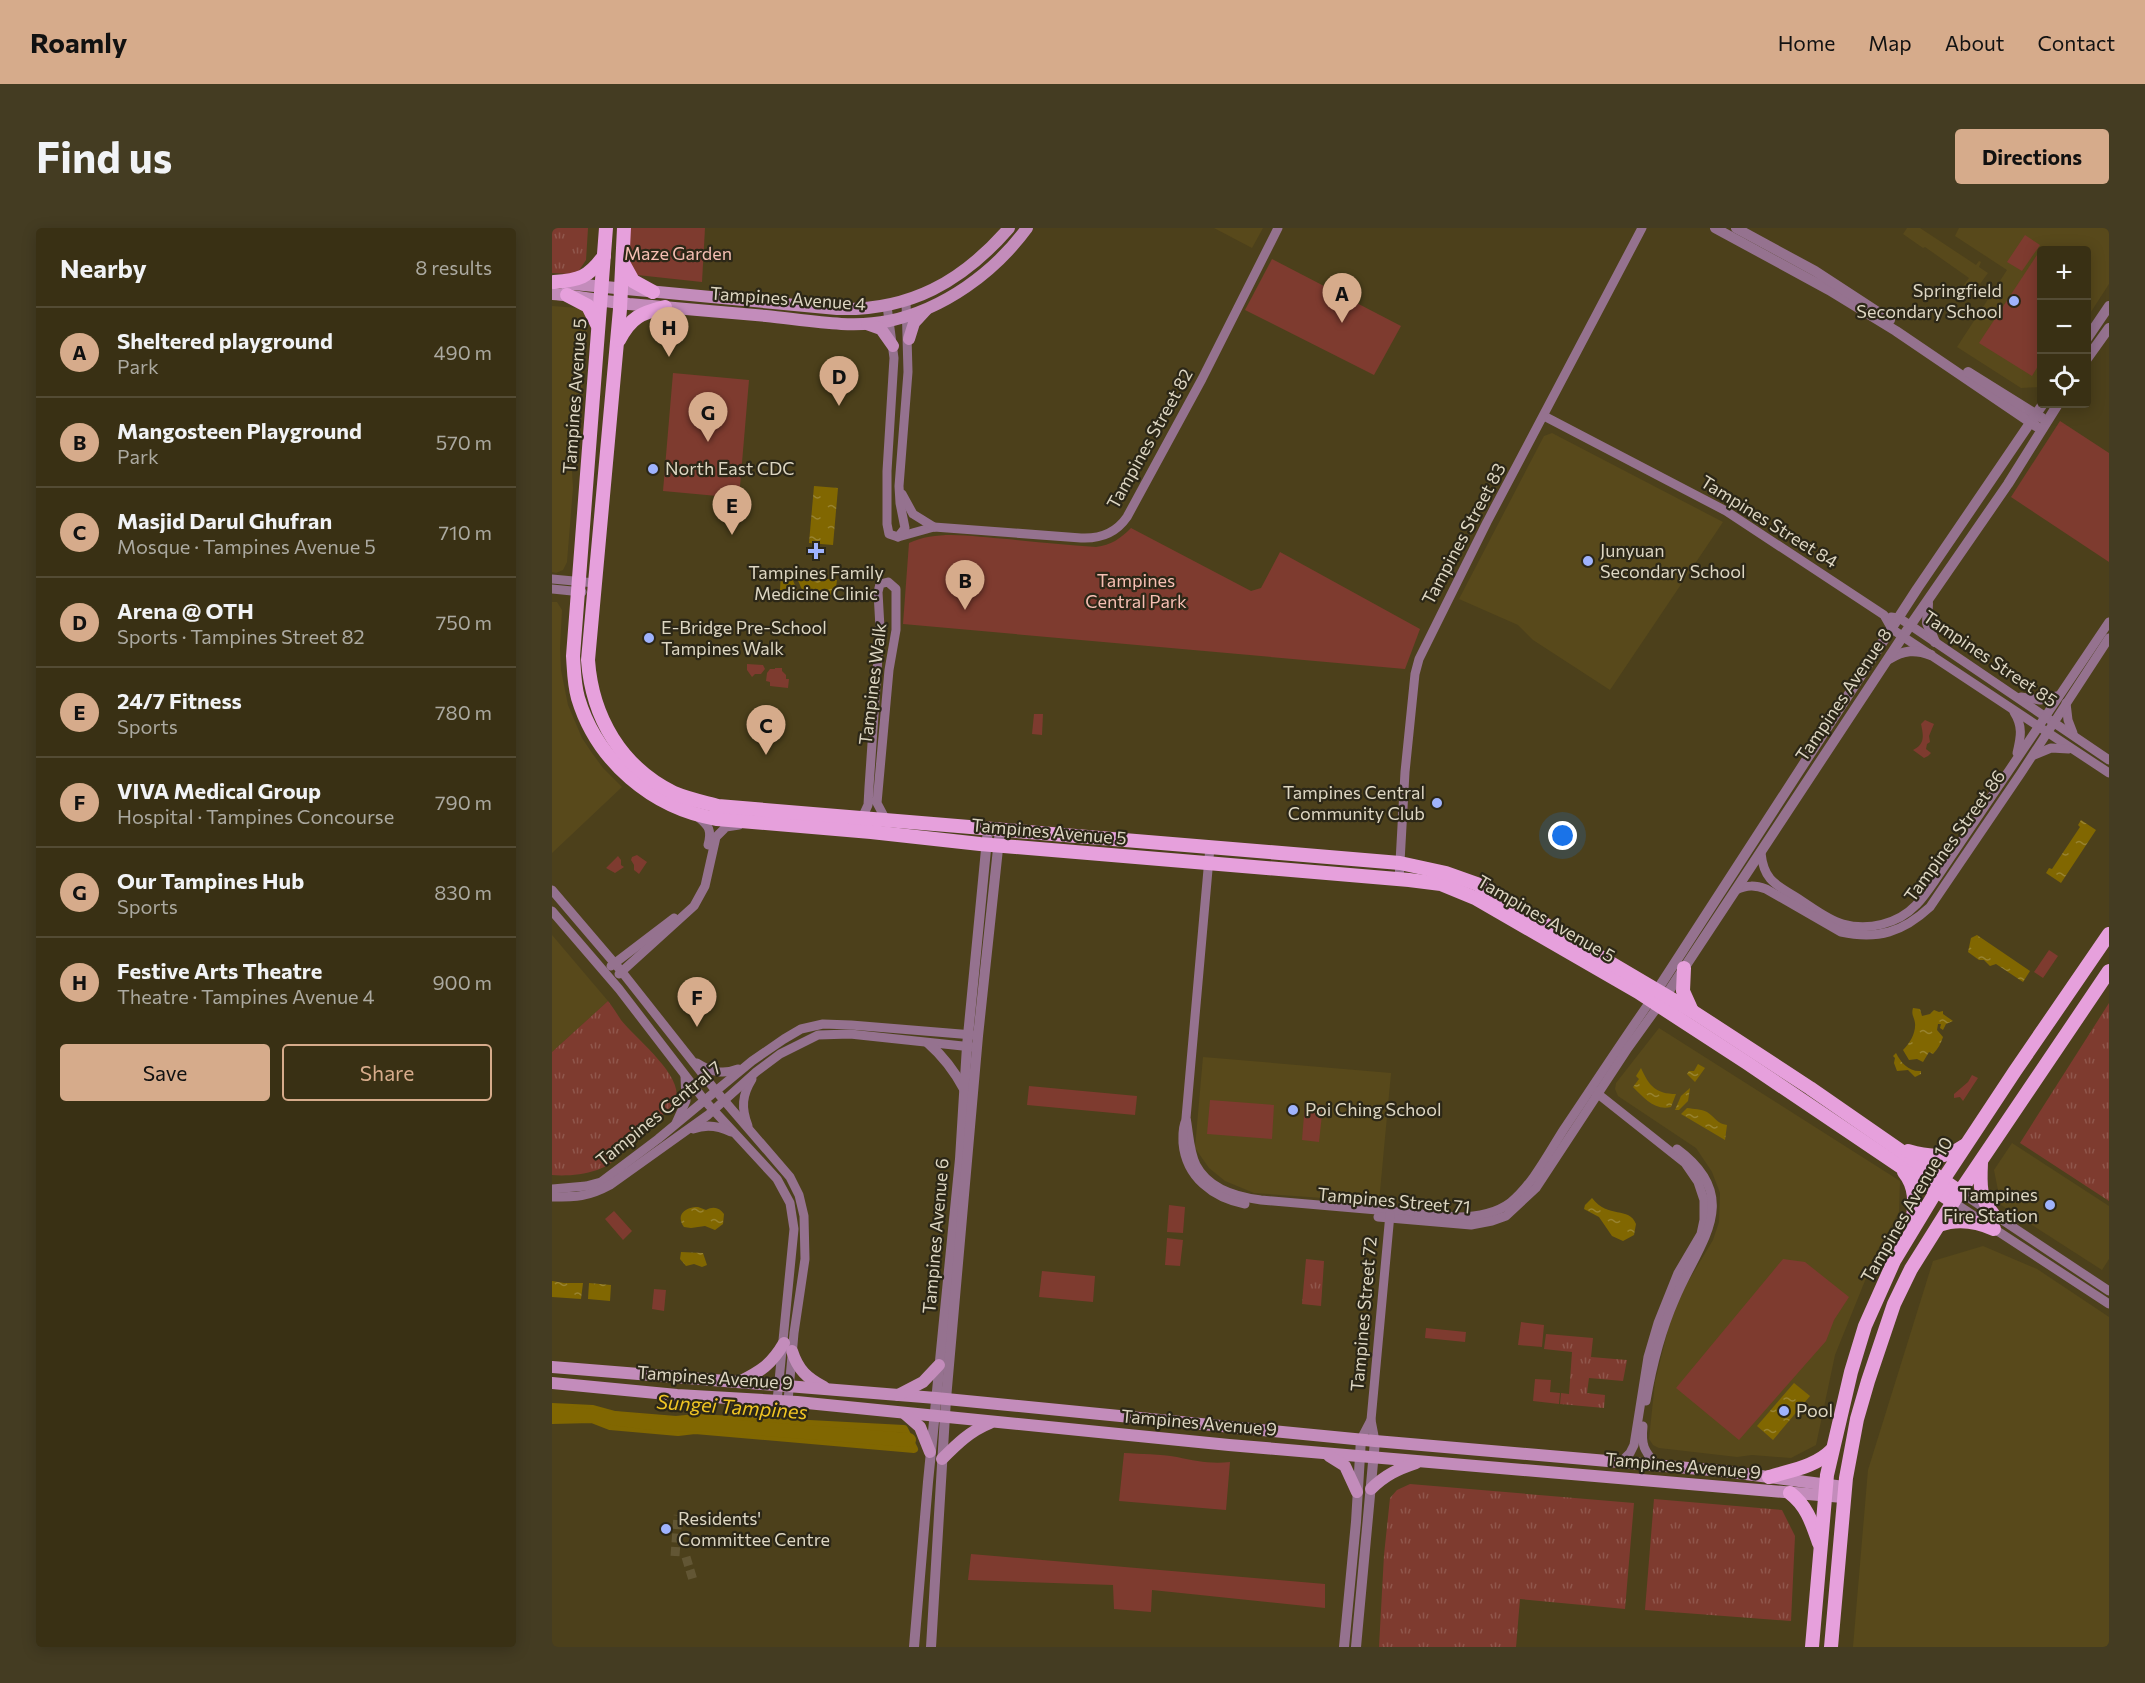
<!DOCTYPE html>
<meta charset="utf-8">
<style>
:root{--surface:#393014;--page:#443c22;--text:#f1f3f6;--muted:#aba9a0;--line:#534b34;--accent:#d6ab8b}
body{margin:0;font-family:Commissioner,sans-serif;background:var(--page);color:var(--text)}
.controls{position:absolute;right:18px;top:18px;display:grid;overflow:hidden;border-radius:6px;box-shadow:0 3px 15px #0003}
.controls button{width:54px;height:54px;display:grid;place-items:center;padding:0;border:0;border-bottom:2px solid var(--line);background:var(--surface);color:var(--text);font:30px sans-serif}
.you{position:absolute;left:1011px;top:608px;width:21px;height:21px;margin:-15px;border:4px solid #fff;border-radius:50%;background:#1a73e8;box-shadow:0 0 0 9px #1a73e833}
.badge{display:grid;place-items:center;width:39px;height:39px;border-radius:50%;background:var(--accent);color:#111;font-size:20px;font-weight:700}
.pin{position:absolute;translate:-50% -50px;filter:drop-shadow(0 2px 3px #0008)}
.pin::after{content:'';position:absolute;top:32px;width:21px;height:18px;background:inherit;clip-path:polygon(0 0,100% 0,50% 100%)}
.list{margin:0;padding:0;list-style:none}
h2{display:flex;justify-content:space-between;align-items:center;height:78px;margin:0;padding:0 24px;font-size:26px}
h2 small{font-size:20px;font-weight:400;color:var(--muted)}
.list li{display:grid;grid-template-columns:39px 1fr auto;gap:18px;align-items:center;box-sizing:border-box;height:90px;padding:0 24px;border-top:2px solid var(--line)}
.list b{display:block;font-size:22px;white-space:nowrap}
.list p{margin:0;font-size:20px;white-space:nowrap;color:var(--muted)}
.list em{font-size:20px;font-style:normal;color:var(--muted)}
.actions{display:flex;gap:12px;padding:18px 24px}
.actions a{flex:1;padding:14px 0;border:2px solid var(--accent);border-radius:6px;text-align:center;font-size:21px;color:var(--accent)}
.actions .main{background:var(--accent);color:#111}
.icon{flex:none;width:33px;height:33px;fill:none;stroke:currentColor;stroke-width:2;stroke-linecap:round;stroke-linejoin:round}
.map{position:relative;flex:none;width:1557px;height:1419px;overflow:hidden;border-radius:6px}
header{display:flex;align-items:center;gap:36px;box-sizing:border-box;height:84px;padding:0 30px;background:var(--accent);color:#111}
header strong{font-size:28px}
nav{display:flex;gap:33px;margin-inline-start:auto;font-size:21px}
.intro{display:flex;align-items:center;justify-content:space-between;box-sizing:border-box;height:144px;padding:0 36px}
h1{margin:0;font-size:42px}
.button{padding:15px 27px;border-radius:6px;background:var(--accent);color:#111;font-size:21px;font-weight:700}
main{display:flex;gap:36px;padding:0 36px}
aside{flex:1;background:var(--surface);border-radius:6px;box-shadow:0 3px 15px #0003}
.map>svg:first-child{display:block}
.built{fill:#58491b}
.grass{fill:url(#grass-tufts)}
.green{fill:#7e3b2f}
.water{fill:url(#water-ripples)}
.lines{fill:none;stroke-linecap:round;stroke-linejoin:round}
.canal{stroke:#816701;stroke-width:8}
.river{stroke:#816701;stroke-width:14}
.minor-tunnel{stroke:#625634;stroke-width:9;stroke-dasharray:9 4.5;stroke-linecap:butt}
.minor{stroke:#95728f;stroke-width:9}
.tertiary{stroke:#95728f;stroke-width:10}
.secondary{stroke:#c38cbb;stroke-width:12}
.primary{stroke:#e6a0dc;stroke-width:14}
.poi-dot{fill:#9fb3fd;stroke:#2c2717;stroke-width:2}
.labels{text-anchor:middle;stroke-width:4.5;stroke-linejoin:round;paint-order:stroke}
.park-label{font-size:18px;fill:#f6bfb3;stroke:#2c2717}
.poi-label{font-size:18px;fill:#ddd6c2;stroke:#2c2717;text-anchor:start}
.street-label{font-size:18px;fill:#ddd6c2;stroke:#2c2717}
.water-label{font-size:20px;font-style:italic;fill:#f0c524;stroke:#2c2717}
</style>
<header>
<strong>Roamly</strong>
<nav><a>Home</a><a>Map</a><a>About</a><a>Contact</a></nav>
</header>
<div class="intro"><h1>Find us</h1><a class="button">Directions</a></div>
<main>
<aside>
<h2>Nearby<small>8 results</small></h2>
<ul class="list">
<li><span class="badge">A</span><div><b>Sheltered playground</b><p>Park</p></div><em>490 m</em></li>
<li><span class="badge">B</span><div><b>Mangosteen Playground</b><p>Park</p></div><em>570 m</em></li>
<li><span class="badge">C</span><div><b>Masjid Darul Ghufran</b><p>Mosque · Tampines Avenue 5</p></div><em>710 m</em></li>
<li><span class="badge">D</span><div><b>Arena @ OTH</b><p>Sports · Tampines Street 82</p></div><em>750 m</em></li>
<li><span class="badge">E</span><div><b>24/7 Fitness</b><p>Sports</p></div><em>780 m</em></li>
<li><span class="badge">F</span><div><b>VIVA Medical Group</b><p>Hospital · Tampines Concourse</p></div><em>790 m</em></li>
<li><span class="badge">G</span><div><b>Our Tampines Hub</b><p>Sports</p></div><em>830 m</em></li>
<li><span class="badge">H</span><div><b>Festive Arts Theatre</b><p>Theatre · Tampines Avenue 4</p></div><em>900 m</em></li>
</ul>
<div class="actions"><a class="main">Save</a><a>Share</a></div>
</aside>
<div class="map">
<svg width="1557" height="1419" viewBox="0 0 1557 1419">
<defs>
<pattern id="grass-tufts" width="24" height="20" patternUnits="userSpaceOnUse" patternTransform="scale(1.5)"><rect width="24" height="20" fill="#7e3b2f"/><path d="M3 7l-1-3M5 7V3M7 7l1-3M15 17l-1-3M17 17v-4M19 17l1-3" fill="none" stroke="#90574c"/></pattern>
<pattern id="water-ripples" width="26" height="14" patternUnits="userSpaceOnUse" patternTransform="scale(1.5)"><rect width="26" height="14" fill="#816701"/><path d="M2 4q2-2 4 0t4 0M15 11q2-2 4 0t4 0" fill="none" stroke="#988330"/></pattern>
</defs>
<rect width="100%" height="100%" fill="#4c401b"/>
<!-- built -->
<g class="built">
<polygon points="662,0 711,0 700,20"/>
<polygon points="1355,0 1368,0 1424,37 1427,33 1429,34 1427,39 1436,45 1428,56 1426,55 1423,58 1426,60 1419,70 1407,63 1417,50 1373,19 1371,20 1351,6"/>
<polygon points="1407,0 1557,0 1557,56 1535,90 1534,22 1490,22 1490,157 1488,159 1469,160 1405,119 1455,42 1403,8"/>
<polygon points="0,78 27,80 31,83 34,88 35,107 29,176 20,209 19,226 21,260 15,334 11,342 4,345 0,344"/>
<polygon points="1000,205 1171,294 1058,462 981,412 966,397 907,371 992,208"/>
<polygon points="0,374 5,374 10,382 8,420 9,442 16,477 30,510 40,525 51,540 70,559 0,625"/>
<polygon points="0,707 56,773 0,824"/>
<polygon points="1107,800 1348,953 1347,984 1325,1023 1283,1127 1264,1217 1239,1230 1200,1227 1185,1229 1107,1220 1101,1217 1097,1211 1103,1154 1118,1093 1131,1062 1161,1012 1167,994 1168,965 1160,944 1144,920 1066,868 1063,861 1064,855"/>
<polygon points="651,829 839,845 827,974 702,965 673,953 657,940 643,920"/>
<polygon points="1460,915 1557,978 1557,1031 1550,1042 1449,977 1442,942"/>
<polygon points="1431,1018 1485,1041 1557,1089 1557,1419 1301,1419 1316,1242 1381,1033"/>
</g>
<!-- grass -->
<g class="grass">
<polygon points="0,0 36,0 34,32 26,44 18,46 0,45"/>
<path d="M56,773C61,779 65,786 69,792C83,810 131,847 124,871C121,882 80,912 69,921C62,945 20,949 0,947V824Z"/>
<polygon points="1557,775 1557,973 1468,915"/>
<polygon points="754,1031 772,1033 769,1078 750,1076"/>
<polygon points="994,1106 1041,1110 1039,1129 1075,1132 1071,1153 1037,1150 1035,1165 1053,1167 1052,1180 1008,1176 1009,1165 1017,1166 1020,1124 992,1121"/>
<polygon points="858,1256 1082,1275 1073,1381 968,1371 964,1419 827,1419 832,1327 838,1270 845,1262"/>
<polygon points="1102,1271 1230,1282 1243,1308 1239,1393 1093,1382"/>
</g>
<!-- green -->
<g class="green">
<polygon points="78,0 153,0 150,54 85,47 76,39"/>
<polygon points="1473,7 1488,17 1470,43 1455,34"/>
<polygon points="1487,24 1490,25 1489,133 1480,148 1427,115"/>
<polygon points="720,31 849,98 822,147 693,82"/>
<polygon points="121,145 197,152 187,270 111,263"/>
<polygon points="1508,193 1557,225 1557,334 1459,269"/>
<path d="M579,300L699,363L709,360L728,324L868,401L853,441L351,396L357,315C386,301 424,309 455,311C484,314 514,317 544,319C559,317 568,311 579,300Z"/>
<polygon points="195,436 211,437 213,441 209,446 203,446 200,449 195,442"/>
<polygon points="223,440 230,440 230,443 234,447 234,451 237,451 236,460 218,458 218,454 214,453 215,445 218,441 223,441"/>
<polygon points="482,486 491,486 490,507 480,506"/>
<path d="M1373,492L1382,496L1377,508L1378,514L1375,516L1374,521L1379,525L1376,528L1372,530L1361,522C1374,516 1371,506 1369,496Z"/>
<polygon points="85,627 95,634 87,646 82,642 82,637 79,632 80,629"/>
<polygon points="66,628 69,632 69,637 72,639 63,645 54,640"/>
<polygon points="1497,722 1506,728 1491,750 1482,744"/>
<polygon points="1420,847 1426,850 1411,873 1408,869 1402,870 1402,866 1416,854"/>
<polygon points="477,858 585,868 583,887 475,877"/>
<polygon points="658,872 722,877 720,911 655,906"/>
<polygon points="753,875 771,877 767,914 750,912"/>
<polygon points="617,977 633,979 631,1005 615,1004"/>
<polygon points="62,983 80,1003 71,1012 53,991"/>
<polygon points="615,1010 631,1012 628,1038 613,1037"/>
<polygon points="1231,1031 1253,1034 1297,1069 1282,1092 1274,1113 1187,1212 1124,1160"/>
<polygon points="490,1043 543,1048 541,1074 487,1069"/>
<polygon points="102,1061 114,1062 112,1083 100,1081"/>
<polygon points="969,1094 992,1097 990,1119 966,1117"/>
<polygon points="874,1100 914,1104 913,1114 873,1110"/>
<polygon points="983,1151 999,1152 998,1164 1008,1165 1007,1176 981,1173"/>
<path d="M572,1225C589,1226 608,1226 625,1229C644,1233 658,1236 678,1234L674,1282L567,1273Z"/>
<polygon points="419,1326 773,1356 773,1380 600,1362 599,1384 562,1381 561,1357 416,1352"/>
</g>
<!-- water -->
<g class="water">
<polygon points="262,258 286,260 281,317 257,315"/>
<polygon points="229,347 239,348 246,364 228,362"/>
<polygon points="244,348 285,352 283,367 251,364"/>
<polygon points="1529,592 1544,602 1509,655 1494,645 1497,640 1500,641 1528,599 1526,597"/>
<polygon points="1425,707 1478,743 1471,754 1444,736 1438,738 1432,732 1427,732 1416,724 1419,710"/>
<path d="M1361,780L1368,781L1370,788L1378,786L1382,782L1387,784L1391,783V786L1401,793L1394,796L1391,802L1388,800L1389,796H1386L1385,802L1391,809C1389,815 1386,821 1381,826L1377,824L1371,834L1365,831L1357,832L1351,822C1358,815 1364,805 1363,795C1362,788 1359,787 1361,780Z"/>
<path d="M1344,825C1349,835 1357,844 1369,843V846L1363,849L1356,842L1345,843L1342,835L1343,830L1341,828Z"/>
<polygon points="1146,836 1153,840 1143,854 1135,846 1137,843 1142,843"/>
<path d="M1089,840C1097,858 1104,866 1124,866L1119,879C1103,883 1092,870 1081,859L1087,851L1084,848Z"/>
<polygon points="1138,860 1136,873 1127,882 1123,882 1129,868"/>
<path d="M1135,880C1142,881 1149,881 1155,884C1163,889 1165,896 1175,897L1173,912L1129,886Z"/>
<path d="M1040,970C1056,991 1077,978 1084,996L1082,1007L1071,1013L1060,1008L1047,989L1032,981L1033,977Z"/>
<path d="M146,979L154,982C161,978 167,979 172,986L171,996L163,1002L153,998L139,1000L132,999C123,986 134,979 146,979Z"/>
<polygon points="129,1024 151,1025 155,1037 150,1039 142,1036 134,1038 128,1031"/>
<polygon points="0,1053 12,1055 31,1055 29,1071 0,1069"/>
<polygon points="37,1055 59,1057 58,1073 36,1071"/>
<polygon points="1242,1155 1258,1168 1221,1212 1205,1198"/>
</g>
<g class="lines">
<!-- canal -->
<polyline class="canal" points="0,1179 41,1181 63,1187 124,1192 144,1190 352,1201 362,1221 143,1202 126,1204 58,1198 40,1191 0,1192"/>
<!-- river -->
<path class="river" d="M0,1185C49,1185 96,1199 146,1196L357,1212"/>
<!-- minor-tunnel -->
<g class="minor-tunnel">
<polyline points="123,1328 126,1287"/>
<polyline points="134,1329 141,1352"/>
</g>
<!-- minor -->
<g class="minor">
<path d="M335,78L342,130L335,243V296L337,306L346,309L382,299L529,310C549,311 564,305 575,289L650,151L726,0"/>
<polyline points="992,188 1174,283 1332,387 1340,401 1356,412 1557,545"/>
<polyline points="350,266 361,286 382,299"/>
<polyline points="346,309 353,300 348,275 347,258 356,144 354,73"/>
<polyline points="0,351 43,355"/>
<polyline points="0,361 30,364"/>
<polyline points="1339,389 1347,390 1358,397 1557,532"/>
<polyline points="1469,469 1488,472 1505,468"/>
<polyline points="1514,475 1516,492 1521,505"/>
<path d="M1462,484C1471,498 1469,509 1465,525"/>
<polyline points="1482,527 1499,520 1517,521"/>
<path d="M146,589C157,598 160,602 156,617"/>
<polyline points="310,590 316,577 317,559 328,400 326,364 328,356 336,354 344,361 344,402 337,442 325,575 334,592"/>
<path d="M658,619L634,890C637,905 637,923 644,937C656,960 684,969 709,972L906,989C923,989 943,986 958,975C981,956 996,926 1012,901C1041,858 1069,815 1099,772"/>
<path d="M1209,625C1212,654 1225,657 1247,671C1261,680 1276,692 1291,696C1316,703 1346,696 1364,677C1372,669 1379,658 1386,648L1557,394"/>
<polyline points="847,652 853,544 863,446 867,431 935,294 1090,0"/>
<polyline points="0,662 70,744 164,863 238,949 247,967 252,988 253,1031 242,1105 236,1173"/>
<path d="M1184,662C1195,657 1203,657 1214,661L1289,704C1326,712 1351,704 1378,679L1469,545L1557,410"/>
<polyline points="0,683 67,761 153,873 225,951 238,975 242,1001 225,1173"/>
<polyline points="59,738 122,690"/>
<polyline points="67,746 142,678 153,658 164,609 174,599 187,597"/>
<path d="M145,835C159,844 171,847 186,841"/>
<polyline points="1041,862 1133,935 1146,954 1152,972 1152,992 1149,1006 1126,1045 1106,1095 1096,1129 1082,1217 1078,1225 1069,1234"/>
<path d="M634,892C630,900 631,907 631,915C634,949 661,970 693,976"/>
<polyline points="124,895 134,873 133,848"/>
<path d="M196,898C189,880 190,867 200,851"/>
<path d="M141,901C154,896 167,898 179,904"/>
<polyline points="0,961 34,958 49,954 106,911 200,833 232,811 249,801 271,796 299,797 421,807"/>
<polyline points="1408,964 1557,1063"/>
<path d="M0,969C24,969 36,969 58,957L156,887L204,844L228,826L266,807L298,806L420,819"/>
<polyline points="1401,974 1557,1076"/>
<polyline points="826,989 919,997 940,993 954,988 984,960 1076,820 1107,777"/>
<path d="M1094,1173C1100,1138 1109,1103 1123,1071C1146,1015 1193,971 1125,921"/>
<path d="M1091,1198C1089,1218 1092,1222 1104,1237"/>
<polyline points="809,1211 819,1192"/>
<polyline points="823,1213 819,1192 838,986"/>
</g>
<!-- tertiary -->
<g class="tertiary">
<polyline points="1163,0 1277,62 1344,103 1484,198"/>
<polyline points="1184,0 1263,43 1338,92"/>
<polyline points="1534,112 1557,78"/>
<polyline points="1534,132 1557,100"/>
<polyline points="1416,144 1490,190"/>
<polyline points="1376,375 1375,395 1383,414"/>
<path d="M1337,431C1352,422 1363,421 1379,427"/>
<polyline points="1102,767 1365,361 1491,176"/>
<polyline points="1111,772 1351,408 1456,256 1506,176"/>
<path d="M376,815C392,829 402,842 412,861"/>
<polyline points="362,1419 376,1254 408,931 415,818 436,601"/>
<polyline points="379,1419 394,1171 426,808 448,602"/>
<polyline points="792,1419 804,1294 809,1211"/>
<polyline points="804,1419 823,1213"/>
</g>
<!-- secondary -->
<g class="secondary">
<path d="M11,55L285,81C358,83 410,54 457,0"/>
<path d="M0,66C26,68 51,73 77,76C123,80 168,84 214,88C254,92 298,101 337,93C392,81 442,45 475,0"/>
<polyline points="315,96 329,101 341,118"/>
<polyline points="357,111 362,95 374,82"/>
<path d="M240,1123C246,1142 255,1150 272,1159"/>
<polyline points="0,1139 384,1170 823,1213 1171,1243 1292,1259"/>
<path d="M187,1154C209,1143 219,1137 232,1115"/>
<polyline points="0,1155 125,1167 245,1174 677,1217 1291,1269"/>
<polyline points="346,1167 371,1154 387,1137"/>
<polyline points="352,1185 368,1199 378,1224"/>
<polyline points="777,1228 793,1238 805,1264"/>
<path d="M390,1231C405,1216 418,1203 438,1195"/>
<path d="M819,1261C833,1247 846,1241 864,1235"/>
</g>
<!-- primary -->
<g class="primary">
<path d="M54,0L21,428C22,442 22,456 26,470C45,533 100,580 165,591L319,604L428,616L857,652L889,656L923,670L1086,764L1195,835L1401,974"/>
<path d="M72,0L68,81L36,432C40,489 69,539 122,565C136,571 151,574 166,578L848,635L894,645L925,656L1140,783L1258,860L1408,964"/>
<polyline points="71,35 81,53 101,64"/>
<path d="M2,54C27,52 36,50 52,28"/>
<polyline points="15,67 36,78 45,96"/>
<path d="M67,112C79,89 89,85 113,79"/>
<polyline points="1132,740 1131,763 1140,783"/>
<path d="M1356,923C1377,929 1394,931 1412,918"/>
<path d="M1429,935C1428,955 1427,970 1441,986"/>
<path d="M1352,944C1366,961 1362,979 1360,1000"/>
<path d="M1387,997C1406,990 1424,993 1442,1001"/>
<path d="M1217,1249C1240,1242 1263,1239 1280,1222"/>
<path d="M1238,1265C1255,1278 1260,1295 1267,1315"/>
<polyline points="1260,1419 1275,1247 1299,1144 1313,1098 1342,1033 1391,952 1463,843 1557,706"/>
<polyline points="1279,1419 1294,1250 1305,1191 1316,1153 1342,1076 1359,1041 1401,974 1557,743"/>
</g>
</g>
<!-- markers -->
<g class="poi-dot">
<circle cx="1462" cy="73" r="6"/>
<circle cx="101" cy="241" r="6"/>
<path d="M261 314h6v6h6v6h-6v6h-6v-6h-6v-6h6z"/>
<circle cx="1036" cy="333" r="6"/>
<circle cx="97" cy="410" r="6"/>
<circle cx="885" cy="575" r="6"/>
<circle cx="741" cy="882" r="6"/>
<circle cx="1498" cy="977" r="6"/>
<circle cx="1232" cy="1183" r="6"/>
<circle cx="114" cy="1301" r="6"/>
</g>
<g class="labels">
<!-- park labels -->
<g class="park-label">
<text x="126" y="32">Maze Garden</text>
<text x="584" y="359">Tampines<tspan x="584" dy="21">Central Park</tspan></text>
</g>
<!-- poi labels -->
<g class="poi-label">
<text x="1450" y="69" text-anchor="end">Springfield<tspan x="1450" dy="21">Secondary School</tspan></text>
<text x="113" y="247">North East CDC</text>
<text x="1048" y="329">Junyuan<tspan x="1048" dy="21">Secondary School</tspan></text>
<text x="264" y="351" text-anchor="middle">Tampines Family<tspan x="264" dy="21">Medicine Clinic</tspan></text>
<text x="109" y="406">E-Bridge Pre-School<tspan x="109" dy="21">Tampines Walk</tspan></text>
<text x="873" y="571" text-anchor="end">Tampines Central<tspan x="873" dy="21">Community Club</tspan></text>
<text x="753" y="888">Poi Ching School</text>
<text x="1486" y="973" text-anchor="end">Tampines<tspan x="1486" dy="21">Fire Station</tspan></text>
<text x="1244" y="1189">Pool</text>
<text x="126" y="1297">Residents'<tspan x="126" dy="21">Committee Centre</tspan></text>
</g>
<!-- street labels -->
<g class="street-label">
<text transform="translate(236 71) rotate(4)" y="6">Tampines Avenue 4</text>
<text transform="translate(23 168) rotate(-86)" y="6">Tampines Avenue 5</text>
<text transform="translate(598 211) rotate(-61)" y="6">Tampines Street 82</text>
<text transform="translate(1217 294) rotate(32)" y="6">Tampines Street 84</text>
<text transform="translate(912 306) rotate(-62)" y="6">Tampines Street 83</text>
<text transform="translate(1438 431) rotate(34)" y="6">Tampines Street 85</text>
<text transform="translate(321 456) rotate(-83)" y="6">Tampines Walk</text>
<text transform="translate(1292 467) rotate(-56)" y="6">Tampines Avenue 8</text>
<text transform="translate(497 604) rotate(5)" y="6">Tampines Avenue 5</text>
<text transform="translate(1403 608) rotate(-54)" y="6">Tampines Street 86</text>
<text transform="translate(994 691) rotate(30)" y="6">Tampines Avenue 5</text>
<text transform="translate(107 886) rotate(-39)" y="6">Tampines Central 7</text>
<text transform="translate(842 973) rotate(5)" y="6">Tampines Street 71</text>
<text transform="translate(1355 982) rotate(-60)" y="6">Tampines Avenue 10</text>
<text transform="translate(384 1008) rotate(-85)" y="6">Tampines Avenue 6</text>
<text transform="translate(812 1086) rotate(-85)" y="6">Tampines Street 72</text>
<text transform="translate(163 1150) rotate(4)" y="6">Tampines Avenue 9</text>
<text transform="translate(647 1195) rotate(5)" y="6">Tampines Avenue 9</text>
<text transform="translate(1131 1238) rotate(5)" y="6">Tampines Avenue 9</text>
</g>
<!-- water labels -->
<g class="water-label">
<text transform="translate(180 1179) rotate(4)" y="7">Sungei Tampines</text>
</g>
</g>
</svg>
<div class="controls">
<button>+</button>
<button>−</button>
<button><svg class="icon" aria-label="locate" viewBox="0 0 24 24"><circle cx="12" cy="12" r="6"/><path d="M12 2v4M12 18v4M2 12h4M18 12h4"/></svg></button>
</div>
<div class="you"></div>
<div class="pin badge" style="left:790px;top:95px">A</div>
<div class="pin badge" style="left:413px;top:382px">B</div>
<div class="pin badge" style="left:214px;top:527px">C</div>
<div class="pin badge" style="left:287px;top:178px">D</div>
<div class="pin badge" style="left:180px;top:307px">E</div>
<div class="pin badge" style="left:145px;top:799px">F</div>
<div class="pin badge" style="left:156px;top:214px">G</div>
<div class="pin badge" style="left:117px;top:129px">H</div>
</div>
</main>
